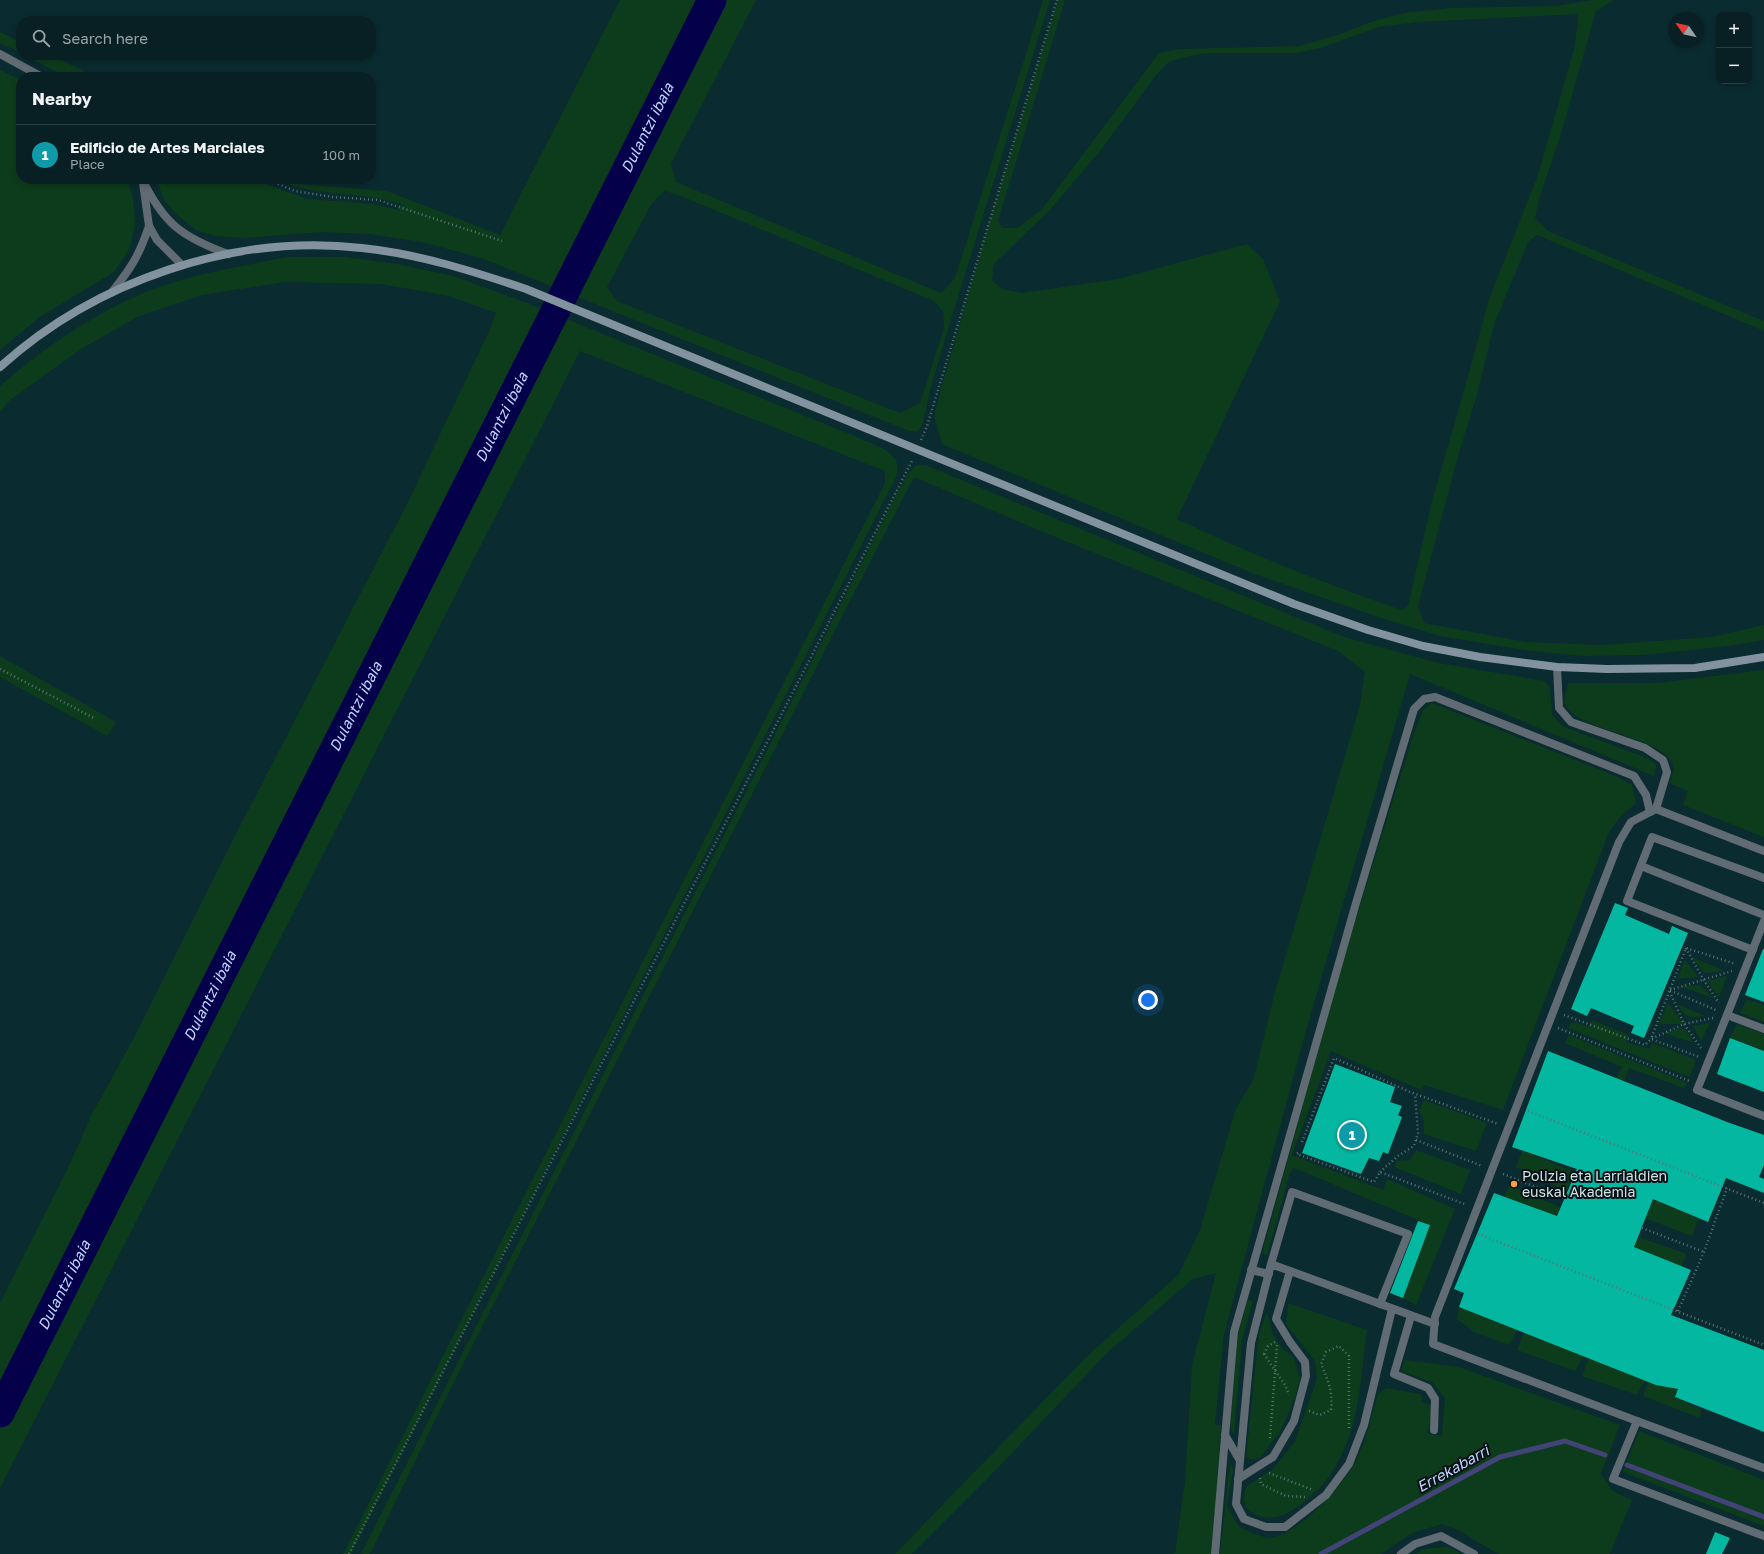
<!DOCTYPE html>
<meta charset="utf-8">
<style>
:root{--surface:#082024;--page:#11282c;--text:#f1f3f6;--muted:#98a3a6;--line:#293e41;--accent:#db2777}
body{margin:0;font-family:"Golos Text",sans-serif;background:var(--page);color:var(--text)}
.controls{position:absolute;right:12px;top:12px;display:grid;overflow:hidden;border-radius:8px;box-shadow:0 2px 6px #0003}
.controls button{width:36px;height:36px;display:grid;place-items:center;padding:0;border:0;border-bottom:1px solid var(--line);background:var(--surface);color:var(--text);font:20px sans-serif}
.compass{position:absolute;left:1668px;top:12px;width:36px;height:36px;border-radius:50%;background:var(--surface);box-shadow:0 2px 6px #0003;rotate:304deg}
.you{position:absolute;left:1148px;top:1000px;width:14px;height:14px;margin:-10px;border:3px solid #fff;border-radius:50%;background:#1a73e8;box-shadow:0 0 0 6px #1a73e833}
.badge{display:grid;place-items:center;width:26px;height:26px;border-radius:50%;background:var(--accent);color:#fff;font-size:13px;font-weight:700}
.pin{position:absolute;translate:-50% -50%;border:2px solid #fff;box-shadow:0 1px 4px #0006}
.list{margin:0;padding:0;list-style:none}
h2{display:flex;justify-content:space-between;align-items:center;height:52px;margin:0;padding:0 16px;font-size:17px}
h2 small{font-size:13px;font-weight:400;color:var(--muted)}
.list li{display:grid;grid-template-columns:26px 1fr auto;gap:12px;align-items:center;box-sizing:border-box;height:60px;padding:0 16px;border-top:1px solid var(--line)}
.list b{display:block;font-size:15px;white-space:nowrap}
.list p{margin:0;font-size:13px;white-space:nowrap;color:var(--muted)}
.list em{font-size:13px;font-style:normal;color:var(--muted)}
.icon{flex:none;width:22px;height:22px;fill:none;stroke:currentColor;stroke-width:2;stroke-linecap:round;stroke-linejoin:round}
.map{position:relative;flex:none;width:1764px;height:1554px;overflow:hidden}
.search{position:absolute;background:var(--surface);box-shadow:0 2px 6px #0003;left:16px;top:16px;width:360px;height:44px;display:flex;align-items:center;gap:10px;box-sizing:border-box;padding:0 14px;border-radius:16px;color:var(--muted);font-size:15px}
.panel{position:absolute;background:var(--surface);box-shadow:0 2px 6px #0003;left:16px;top:72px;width:360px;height:112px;border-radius:16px}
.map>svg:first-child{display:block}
.green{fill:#0d3c1c;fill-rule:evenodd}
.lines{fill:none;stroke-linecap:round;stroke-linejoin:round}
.stream{stroke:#424478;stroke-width:5}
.river{stroke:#040049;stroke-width:29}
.building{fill:#04b7a1}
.path{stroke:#5a7478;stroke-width:2.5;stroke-dasharray:1 3;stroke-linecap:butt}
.service{stroke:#616b73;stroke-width:8}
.tertiary{stroke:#616b73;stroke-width:8}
.secondary{stroke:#82939f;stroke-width:8}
.poi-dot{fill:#f8a04b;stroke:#051114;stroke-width:1.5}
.labels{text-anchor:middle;stroke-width:4;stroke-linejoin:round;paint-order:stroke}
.poi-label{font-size:14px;fill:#d3e4e7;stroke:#051114;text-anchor:start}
.water-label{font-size:15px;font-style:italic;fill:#c3d4ff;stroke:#051114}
</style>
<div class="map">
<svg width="1764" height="1554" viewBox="0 0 1764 1554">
<rect width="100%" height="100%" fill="#0a2b30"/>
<!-- green -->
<g class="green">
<path d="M620,0H756L671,164L676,182L941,293L955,278L1043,0H1050L953,313L932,383L922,426L917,431H909L484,259L422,242L369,234L322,232L245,238L215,236L196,230L177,215L164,200L156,179H251L307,199L373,204L399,210L401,204C359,191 316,197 274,179H288L299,184L387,191L500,235ZM665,191L681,196L934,301L943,311L944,328L920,403L900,413L617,301L607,287L652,203Z"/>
<path d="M1058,0H1065L998,221L1002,228H1018L1042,209L1159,53L1180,49L1299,46L1341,34L1371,22L1404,13L1449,8L1556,6L1593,0H1614L1596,11L1560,137L1539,199L1535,218L1548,231L1764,321V331L1537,235L1528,242L1494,325L1478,391L1457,460L1418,606L1424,623L1526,642L1601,645L1712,637L1764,625V640L1728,646L1643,655L1582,656L1524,650L1440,636L1375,616L1252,573L942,444L934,416L941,389L986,234ZM1577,14L1578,21L1574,49L1538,175L1489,299L1465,387L1432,501L1408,606L1402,610C1325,584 1250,554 1177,519L1280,301L1263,259L1247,244L1118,279L1022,293L1002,289L992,280L994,264L1049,211L1100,151L1157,74L1170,61L1203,53H1297L1320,48L1379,27L1418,22Z"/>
<polygon points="0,32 21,42 21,53 0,43"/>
<polygon points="24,55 50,55 82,70 92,77 67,77"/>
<polygon points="0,70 21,80 21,179 127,179 133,198 135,224 130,248 114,272 41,316 0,350"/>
<path d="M287,257H345L397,264L453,276L522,301L857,437C869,443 888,448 895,459C899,464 897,472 896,477L351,1554H343L885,483V471L580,351L0,1488V1303L69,1166L92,1114L136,1034L237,832L408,502L490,329L496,313L449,296L381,284L285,282L202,295L139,316L81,349L10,400L0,412V386C39,352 81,322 128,300C177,276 234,268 287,257Z"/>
<polygon points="925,465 1344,637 1438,663 1545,681 1550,688 1552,714 1562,726 1647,758 1655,763 1656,768 1654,776 1410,674 1305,1034 1224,1334 1215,1425 1221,1425 1212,1554 1175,1554 1185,1481 1192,1365 1216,1273 1193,1279 1108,1352 990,1476 912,1554 895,1554 1084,1359 1179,1274 1200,1230 1236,1108 1253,1081 1275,992 1360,705 1365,672 1338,651 1043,532 914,477 852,597 445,1400 370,1554 361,1554 897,493 908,474 915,466"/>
<polygon points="0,656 116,722 107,736 0,677"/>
<path d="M1764,670V837L1683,805L1688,791L1669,783C1671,778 1675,771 1673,766C1666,736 1575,731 1565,704C1563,698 1567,689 1568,683H1656Z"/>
<polygon points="1432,703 1618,777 1632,785 1636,803 1619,818 1609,832 1503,1110 1424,1085 1421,1090 1331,1051 1292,1155 1383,1190 1387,1179 1455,1209 1416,1305 1403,1298 1430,1225 1299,1170 1293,1168 1290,1173 1267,1255 1262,1253 1346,950 1414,733 1423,710"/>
<polygon points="1692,957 1725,971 1704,973"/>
<polygon points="1685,960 1698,977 1677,979"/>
<polygon points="1727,976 1719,998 1707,981"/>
<polygon points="1700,985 1713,998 1679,986"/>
<polygon points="1747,999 1764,1005 1764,1022 1740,1013"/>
<polygon points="1668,1003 1684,1024 1659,1024"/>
<path d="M1677,1004L1705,1016C1689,1018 1686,1019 1677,1004Z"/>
<polygon points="1592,1020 1629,1035 1626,1042 1649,1049 1652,1043 1696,1060 1689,1077 1568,1028 1572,1022 1588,1026"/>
<polygon points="1710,1023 1701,1041 1693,1026"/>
<polygon points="1737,1024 1764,1034 1764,1050 1730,1038"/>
<polygon points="1679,1028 1685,1029 1694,1043 1664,1033"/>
<polygon points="1569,1035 1687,1083 1684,1088 1629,1068 1624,1081 1616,1078 1622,1067 1565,1043"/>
<polygon points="1424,1100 1487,1123 1476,1151 1424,1134 1423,1117 1419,1111"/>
<polygon points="1416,1150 1470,1170 1461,1194 1394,1167 1397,1161 1410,1160"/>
<polygon points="1523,1151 1572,1171 1567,1191 1515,1167"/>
<polygon points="1509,1186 1560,1207 1557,1216 1504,1197"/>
<polygon points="1653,1199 1699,1219 1692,1236 1645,1218"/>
<polygon points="1638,1237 1687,1254 1681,1266 1634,1247"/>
<polygon points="1248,1299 1253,1302 1242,1340 1234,1435 1230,1427 1238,1335"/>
<path d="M1288,1303L1367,1330C1361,1371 1360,1422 1340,1458C1335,1467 1330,1477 1323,1484C1307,1501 1277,1529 1253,1513C1242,1507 1243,1498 1246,1487L1273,1469L1295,1441L1317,1379L1315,1361L1286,1324Z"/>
<polygon points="1459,1307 1517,1330 1509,1345 1474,1332 1457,1319"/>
<polygon points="1267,1312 1273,1335 1283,1349 1294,1358 1300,1379 1295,1398 1279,1434 1270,1444 1261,1457 1251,1460 1246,1457 1259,1333"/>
<polygon points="1524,1332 1584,1356 1575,1371 1517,1350"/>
<polygon points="1698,1339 1675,1397 1701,1410 1700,1418 1643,1396 1655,1364"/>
<polygon points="1589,1358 1645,1380 1637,1395 1582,1376"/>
<path d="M1405,1360L1459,1367L1620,1425L1601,1474L1613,1491L1632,1500L1610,1554H1498L1458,1530L1442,1524L1412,1533L1381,1554H1220L1230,1463L1233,1470L1227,1506C1231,1512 1235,1523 1240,1527C1244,1530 1265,1538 1269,1538C1297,1536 1344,1485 1356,1461C1366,1440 1372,1417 1378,1394L1386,1388L1421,1394L1422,1402L1435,1407L1427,1433L1442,1436L1445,1398L1432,1382L1401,1371Z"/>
<polygon points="1639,1431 1764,1480 1764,1526 1623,1472"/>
<polygon points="1447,1547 1459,1552 1459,1554 1416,1554 1423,1549"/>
</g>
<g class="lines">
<!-- stream -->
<g class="stream">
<polyline points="1627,1465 1764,1517"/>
<polyline points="1321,1554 1500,1457 1565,1441 1605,1455"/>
</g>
<!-- river -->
<path class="river" id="s1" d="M0,1413L712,0"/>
</g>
<!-- building -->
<g class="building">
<polygon points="1615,903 1628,908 1625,915 1669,934 1672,926 1688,933 1644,1038 1631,1033 1634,1026 1591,1008 1587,1016 1571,1009"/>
<polygon points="1763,949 1764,949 1764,1002 1745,995"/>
<polygon points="1730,1038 1764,1051 1764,1092 1717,1074"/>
<polygon points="1548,1051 1727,1122 1764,1135 1764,1165 1759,1177 1764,1179 1764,1193 1726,1178 1708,1222 1653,1199 1634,1247 1691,1270 1671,1315 1764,1350 1764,1432 1675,1397 1678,1389 1656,1385 1459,1307 1464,1293 1454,1289 1494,1193 1557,1216 1577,1169 1512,1147"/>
<polygon points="1335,1064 1395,1087 1390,1102 1402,1106 1398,1115 1402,1117 1388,1154 1383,1152 1379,1161 1369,1158 1361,1174 1302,1153"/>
<polygon points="1418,1221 1430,1225 1403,1298 1390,1293"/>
<polygon points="1715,1532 1730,1538 1722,1554 1706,1554"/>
</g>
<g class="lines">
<!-- path -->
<g class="path">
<polyline points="267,179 295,191 333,197 378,200 502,241"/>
<polyline points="921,440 927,426 1057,0"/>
<polyline points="0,669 94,718"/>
<polyline points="1686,948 1703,979 1719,1003"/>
<polyline points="1670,990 1732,971"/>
<polyline points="1564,1015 1645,1045 1651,1039 1699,1057"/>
<polyline points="1713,1018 1684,1024 1651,1039 1686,948 1736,964"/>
<polyline points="1558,1028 1689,1081"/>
<polyline points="1701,1048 1684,1024 1669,990 1718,1011"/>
<polyline points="1528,1111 1764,1203"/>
<polyline points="1416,1140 1482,1166"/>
<polyline points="1302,1142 1334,1058 1410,1092 1498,1124"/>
<polyline points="1298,1153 1297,1154 1374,1182 1380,1172 1467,1205"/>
<polyline points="1380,1172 1398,1156 1414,1146 1418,1133 1415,1094"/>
<polyline points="1503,1174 1564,1198"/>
<polyline points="1642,1228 1704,1252"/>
<polyline points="1478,1234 1764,1345"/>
<polyline points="1678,1311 1704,1252 1727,1188"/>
<polyline points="1264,1354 1285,1385 1289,1395"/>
<polyline points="1264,1354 1268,1346 1277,1341"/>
<path d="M1309,1411L1320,1415L1331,1410C1333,1392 1328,1380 1321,1364L1326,1352L1339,1346L1349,1356V1428"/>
<polyline points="1270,1438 1277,1345"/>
<polyline points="1269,1473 1313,1490"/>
<polyline points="1260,1478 1261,1484 1286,1496 1305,1497"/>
<polyline points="349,1554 913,459"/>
</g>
<!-- service -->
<g class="service">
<polyline points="1557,667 1559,708 1571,722 1645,748 1663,760 1667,772 1656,809"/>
<polyline points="1641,866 1764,915"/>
<polyline points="1764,921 1727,1015 1764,1029"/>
<polyline points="1753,950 1627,901 1652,837 1764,878"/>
<polyline points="1727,1015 1697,1090 1764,1116"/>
<polyline points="1271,1264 1292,1192 1408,1234 1380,1304"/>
<polyline points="1251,1270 1269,1274"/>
<polyline points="1392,1309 1364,1425 1349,1464 1326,1495 1285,1527 1266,1527 1244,1519 1236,1504 1251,1343 1271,1264 1435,1324"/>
<polyline points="1411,1316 1394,1374 1428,1388 1435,1399 1434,1430"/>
<polyline points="1637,1421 1433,1344 1435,1317 1619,842 1631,822 1656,809 1764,851"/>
<polyline points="1225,1435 1239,1459"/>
<polyline points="1764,1468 1637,1421 1613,1479 1764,1536"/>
<polyline points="1238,1479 1273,1457 1294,1421 1306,1376 1305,1362 1290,1342 1276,1319 1290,1271"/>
<polyline points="1215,1554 1234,1332 1356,903 1414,709 1424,699 1435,697 1634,776 1646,795 1650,812"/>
<polyline points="1401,1554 1415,1544 1441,1536 1474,1554"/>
</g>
<!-- tertiary -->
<g class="tertiary">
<polyline points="0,54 42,77"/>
<path d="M142,179C164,224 182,237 228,254"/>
<polyline points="143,183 149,226 157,240 182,265"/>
<path d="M112,292C131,268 139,256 149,226"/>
</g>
<!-- secondary -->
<path class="secondary" d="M0,367C95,281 234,233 362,248C419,254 472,271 526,289L1294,604L1368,630L1423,646L1480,657L1557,667L1607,669L1695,668L1764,657"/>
</g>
<!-- markers -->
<circle class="poi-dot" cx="1514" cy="1184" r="4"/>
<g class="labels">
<!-- poi labels -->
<g class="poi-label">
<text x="1522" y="1181">Polizia eta Larrialdien<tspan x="1522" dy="16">euskal Akademia</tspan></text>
</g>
<!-- water labels -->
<g class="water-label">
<text dy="5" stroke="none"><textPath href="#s1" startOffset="1439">Dulantzi ibaia</textPath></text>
<text dy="5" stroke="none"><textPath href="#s1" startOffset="1115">Dulantzi ibaia</textPath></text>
<text dy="5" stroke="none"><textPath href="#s1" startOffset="791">Dulantzi ibaia</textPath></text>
<text dy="5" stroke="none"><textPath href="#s1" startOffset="467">Dulantzi ibaia</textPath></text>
<text dy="5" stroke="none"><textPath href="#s1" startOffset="143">Dulantzi ibaia</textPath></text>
<text transform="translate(1453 1469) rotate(-29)" y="5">Errekabarri</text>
</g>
</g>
</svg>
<div class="controls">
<button>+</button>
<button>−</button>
</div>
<svg class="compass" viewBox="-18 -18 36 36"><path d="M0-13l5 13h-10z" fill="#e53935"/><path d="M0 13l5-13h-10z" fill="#98a3a6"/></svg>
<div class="you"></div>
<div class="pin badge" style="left:1352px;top:1135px;background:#0f9aa8">1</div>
<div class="search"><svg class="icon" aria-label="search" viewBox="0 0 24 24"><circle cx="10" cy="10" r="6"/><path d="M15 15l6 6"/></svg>Search here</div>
<section class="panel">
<h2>Nearby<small></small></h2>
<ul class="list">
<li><span class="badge" style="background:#0f9aa8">1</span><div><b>Edificio de Artes Marciales</b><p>Place</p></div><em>100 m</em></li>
</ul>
</section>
</div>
